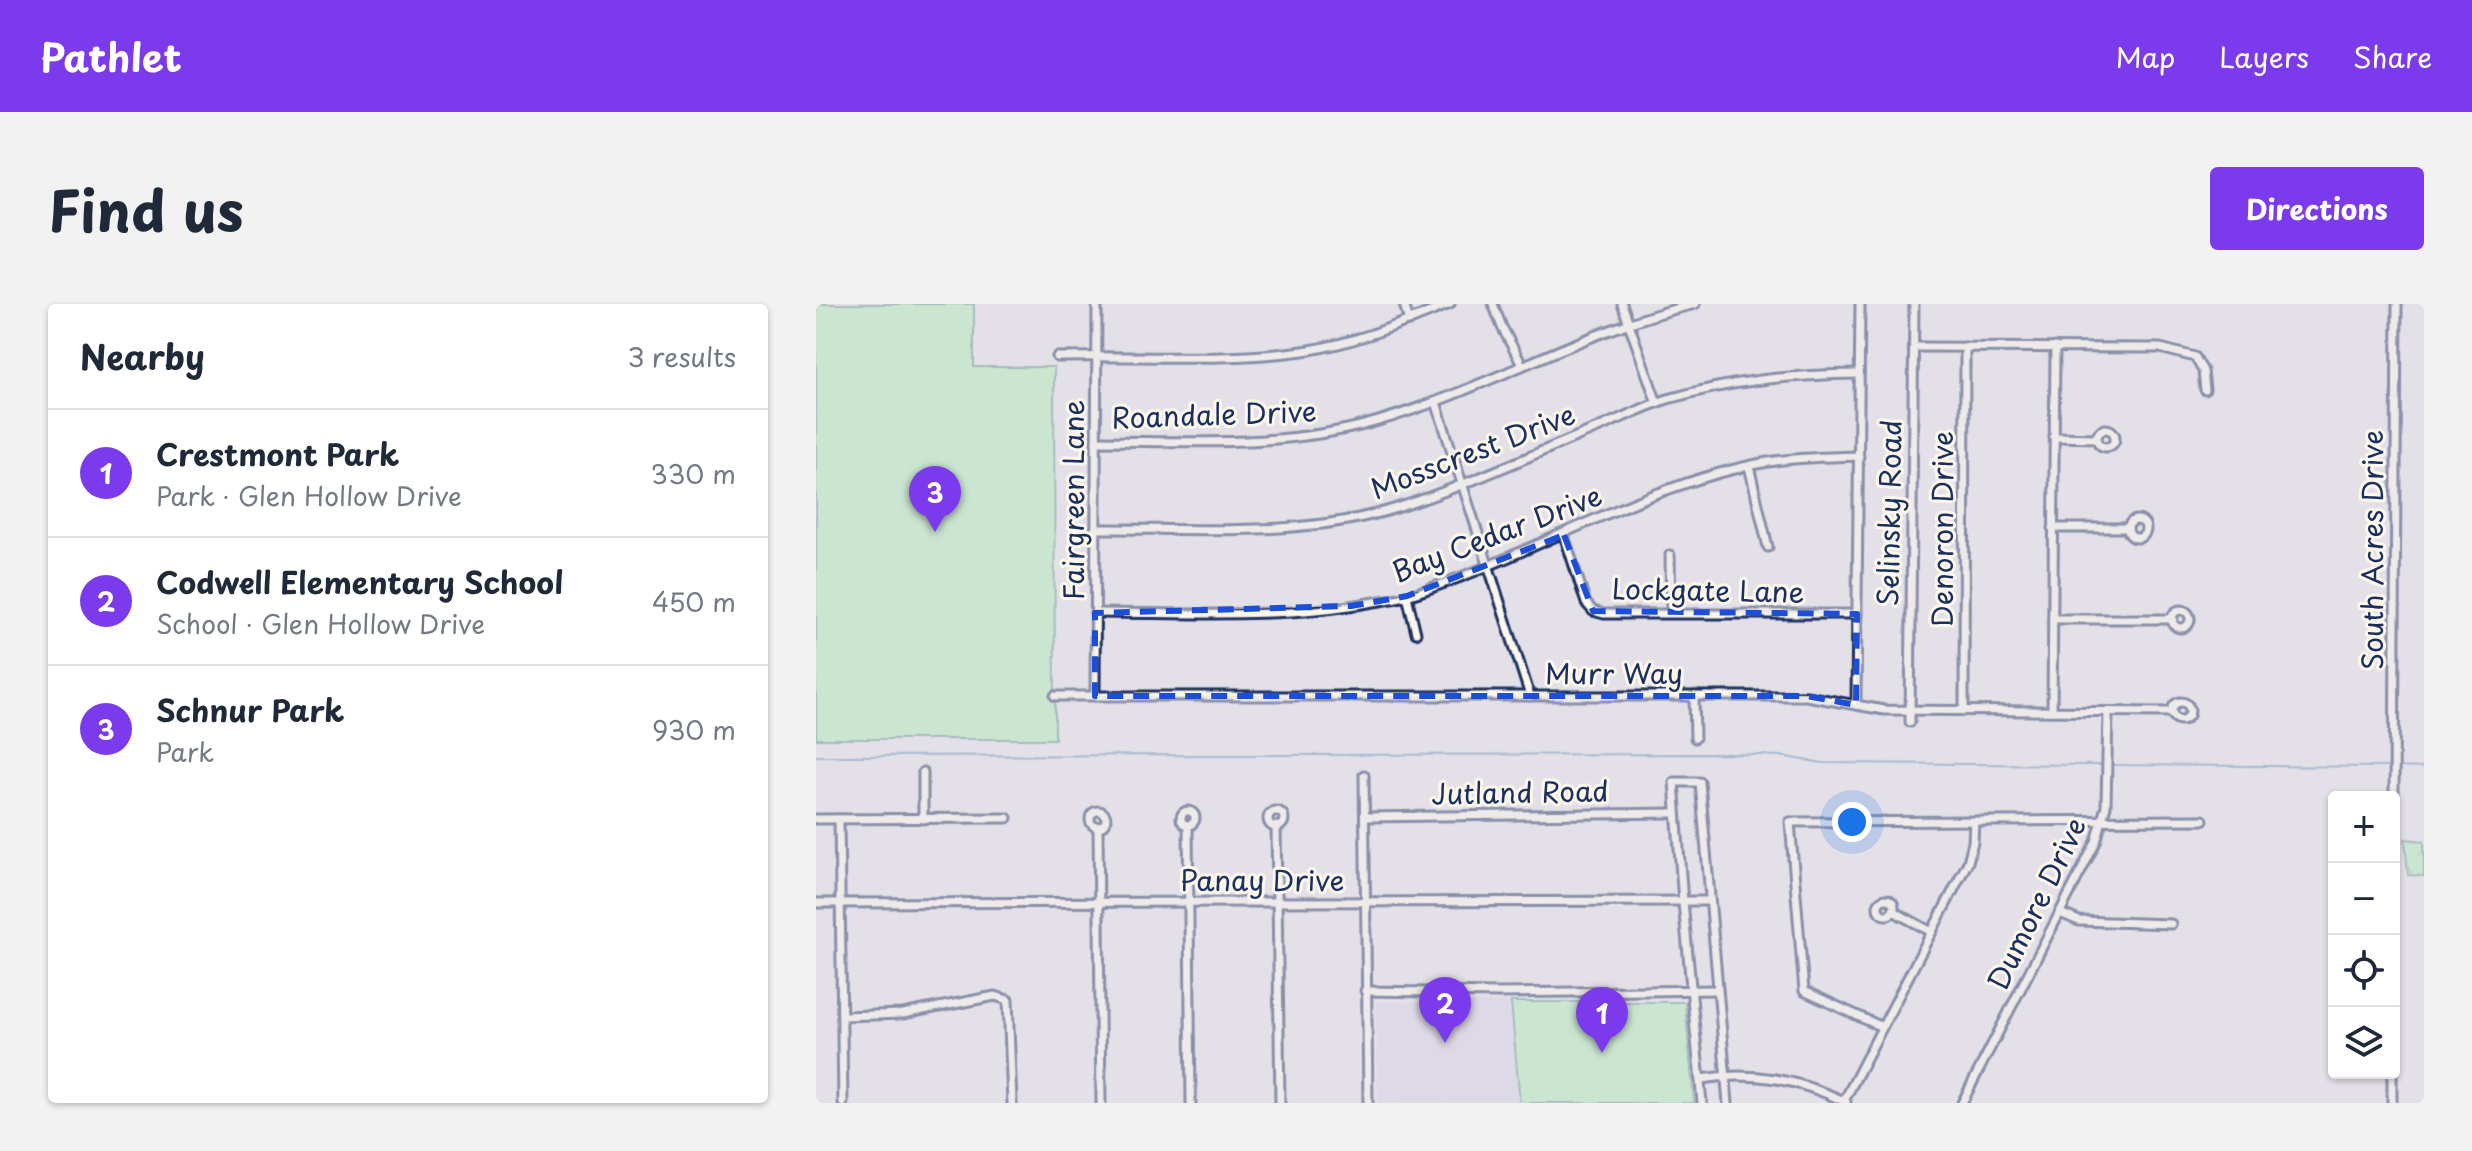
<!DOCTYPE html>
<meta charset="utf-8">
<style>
:root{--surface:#fff;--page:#f2f2f3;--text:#1f2937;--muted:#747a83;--line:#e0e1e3;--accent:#7c3aed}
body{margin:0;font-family:"Playpen Sans",sans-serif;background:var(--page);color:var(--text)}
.controls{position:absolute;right:24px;bottom:24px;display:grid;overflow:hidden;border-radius:8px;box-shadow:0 2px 6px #0004}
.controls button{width:72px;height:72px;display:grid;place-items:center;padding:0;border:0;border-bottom:2px solid var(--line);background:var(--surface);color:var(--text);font:40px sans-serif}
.you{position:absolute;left:1036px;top:518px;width:28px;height:28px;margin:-20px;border:6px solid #fff;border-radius:50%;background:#1a73e8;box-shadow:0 0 0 12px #1a73e833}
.badge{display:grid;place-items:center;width:52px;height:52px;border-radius:50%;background:var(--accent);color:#fff;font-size:26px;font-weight:700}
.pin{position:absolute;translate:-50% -66px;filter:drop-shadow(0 2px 4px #0008)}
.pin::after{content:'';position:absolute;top:42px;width:28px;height:24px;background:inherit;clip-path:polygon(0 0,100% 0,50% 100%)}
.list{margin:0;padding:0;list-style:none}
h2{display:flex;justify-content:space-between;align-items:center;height:104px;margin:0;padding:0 32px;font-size:34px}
h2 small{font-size:26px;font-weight:400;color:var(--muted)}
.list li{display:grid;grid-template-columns:52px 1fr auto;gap:24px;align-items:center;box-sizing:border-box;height:128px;padding:0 32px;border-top:2px solid var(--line)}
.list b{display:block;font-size:30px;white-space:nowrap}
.list p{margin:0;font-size:26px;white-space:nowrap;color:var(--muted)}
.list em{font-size:26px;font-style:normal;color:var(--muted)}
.icon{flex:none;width:44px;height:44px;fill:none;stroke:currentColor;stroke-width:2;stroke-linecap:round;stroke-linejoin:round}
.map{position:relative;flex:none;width:1608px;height:799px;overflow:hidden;border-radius:8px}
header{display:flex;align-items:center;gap:48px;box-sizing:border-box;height:112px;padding:0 40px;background:var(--accent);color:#fff}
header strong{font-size:38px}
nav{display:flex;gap:44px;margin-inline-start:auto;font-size:28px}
.intro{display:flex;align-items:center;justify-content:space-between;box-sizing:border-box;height:192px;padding:0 48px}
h1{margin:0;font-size:56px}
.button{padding:20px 36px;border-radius:8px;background:var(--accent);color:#fff;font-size:28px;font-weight:700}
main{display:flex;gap:48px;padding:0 48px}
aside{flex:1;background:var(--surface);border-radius:8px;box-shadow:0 2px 6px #0004}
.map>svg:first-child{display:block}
.built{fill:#d4d0e5}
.forest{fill:url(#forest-crowns);stroke:#628e8a;stroke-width:2}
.park{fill:#aaedb6;stroke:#628e8a;stroke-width:2}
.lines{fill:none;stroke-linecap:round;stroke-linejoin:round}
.stream{stroke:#628ab5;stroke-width:2}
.minor-casing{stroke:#1b2f5e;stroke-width:13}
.minor{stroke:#fbf7ec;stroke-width:7}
.marked{fill:none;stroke:#1d4ed8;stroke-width:6;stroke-dasharray:16 10;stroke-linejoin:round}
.labels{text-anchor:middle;stroke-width:6;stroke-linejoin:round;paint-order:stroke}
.street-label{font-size:28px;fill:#1b2f5e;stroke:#fbf7ec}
</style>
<header>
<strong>Pathlet</strong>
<nav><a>Map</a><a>Layers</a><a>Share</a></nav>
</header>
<div class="intro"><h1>Find us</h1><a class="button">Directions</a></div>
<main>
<aside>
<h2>Nearby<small>3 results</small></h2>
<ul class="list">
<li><span class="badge">1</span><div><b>Crestmont Park</b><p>Park · Glen Hollow Drive</p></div><em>330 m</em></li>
<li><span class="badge">2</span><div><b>Codwell Elementary School</b><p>School · Glen Hollow Drive</p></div><em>450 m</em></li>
<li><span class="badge">3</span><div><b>Schnur Park</b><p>Park</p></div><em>930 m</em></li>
</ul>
</aside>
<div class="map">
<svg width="1608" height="799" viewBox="0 0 1608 799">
<defs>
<pattern id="forest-crowns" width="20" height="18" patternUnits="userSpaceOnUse" patternTransform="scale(2)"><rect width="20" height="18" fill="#aaedb6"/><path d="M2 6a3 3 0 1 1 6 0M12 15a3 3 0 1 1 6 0" fill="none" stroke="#92cc9f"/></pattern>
</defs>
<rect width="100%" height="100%" fill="#e4e0e8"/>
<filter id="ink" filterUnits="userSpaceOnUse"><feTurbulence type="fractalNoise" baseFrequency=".0125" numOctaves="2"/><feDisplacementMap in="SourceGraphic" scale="16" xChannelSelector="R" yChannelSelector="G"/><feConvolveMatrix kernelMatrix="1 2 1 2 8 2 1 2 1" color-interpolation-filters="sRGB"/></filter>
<g filter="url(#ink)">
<!-- built -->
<polygon class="built" points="560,698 695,698 704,799 562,799"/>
<!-- forest -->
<polygon class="forest" points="1589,535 1608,537 1608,572 1592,571"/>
<!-- park -->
<g class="park">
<polygon points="0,0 158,0 158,63 238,63 239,435 0,435"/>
<polygon points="695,698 869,698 878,799 704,799"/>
</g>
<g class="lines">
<!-- stream -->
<g class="stream">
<polyline points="0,452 921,450 964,452 1007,459 1574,463"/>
<polyline points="1580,463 1608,464"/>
</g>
<defs>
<g id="minor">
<polyline points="588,0 593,17"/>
<polyline points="677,0 686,23 706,61"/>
<polyline points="806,0 841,99"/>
<polyline points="1098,43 1344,44 1379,53 1387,67 1389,86"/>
<path d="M241,53C322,51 406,58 487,47C538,40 586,19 634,0"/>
<polyline points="620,98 714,392"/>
<circle cx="1290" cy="134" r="9"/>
<polyline points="1238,133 1281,134"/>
<path d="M280,137C373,137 468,144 559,118C669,86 767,26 879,0"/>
<polyline points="933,162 952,243"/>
<circle cx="1321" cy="225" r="9"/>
<polyline points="1237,224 1312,224"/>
<path d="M279,225C377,224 487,234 581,204C650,182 717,150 784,123C806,114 829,102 852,95C918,76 974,71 1043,70"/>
<polyline points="748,231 770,299 777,307 788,310 1041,310"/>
<polyline points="854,251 855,309"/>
<polyline points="591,292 600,329"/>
<circle cx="1365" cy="315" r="9"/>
<path d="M279,309C370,309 463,315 552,299C566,297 580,295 594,291C715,253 826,180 952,158C982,153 1013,153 1043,152"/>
<polyline points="1237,315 1357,315"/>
<polyline points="239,392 990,392 1068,406 1356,408"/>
<polyline points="279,392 281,0"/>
<polyline points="878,392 879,434"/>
<circle cx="1365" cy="407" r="9"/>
<polyline points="1040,401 1044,0"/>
<polyline points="1148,407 1149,43"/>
<polyline points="1236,407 1239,43"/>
<polyline points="1094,418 1098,0"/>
<polyline points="107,468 107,515"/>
<polyline points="548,471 552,799"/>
<polyline points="1578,493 1581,0"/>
<circle cx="282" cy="515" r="8"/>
<circle cx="372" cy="514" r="7"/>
<circle cx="460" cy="515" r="8"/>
<polyline points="549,513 860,509"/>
<polyline points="0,515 191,514"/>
<polyline points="23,515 27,799"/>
<polyline points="372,521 375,799"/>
<polyline points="460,522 464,799"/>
<polyline points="282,523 285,799"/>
<circle cx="1070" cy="603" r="8"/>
<polyline points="0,599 892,597"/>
<polyline points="1077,607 1116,628"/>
<polyline points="1244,609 1263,617 1355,620"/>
<polyline points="549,687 682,689 901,686"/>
<polyline points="27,712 87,710 179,692 192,696 196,799"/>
<polyline points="1066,723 988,687 974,518 1387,516"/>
<path d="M884,775C938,767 981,775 1030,798"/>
<polyline points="1028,797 1152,558 1157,538 1158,517"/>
<polyline points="886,799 867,598 858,478 884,478 912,799"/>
<polyline points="1146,799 1280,538 1290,502 1292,408"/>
<polyline points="1576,799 1576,769"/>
</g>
</defs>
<!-- minor casing -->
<use href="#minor" class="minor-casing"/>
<!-- minor -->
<use href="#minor" class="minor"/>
</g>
</g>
<!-- marked area -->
<path d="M0 0H1608V799H0ZM748,231L777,307L1041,310L1040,401L990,392H279V309L535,302L591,292Z" fill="#e4e0e8" fill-opacity=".55" fill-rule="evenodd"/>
<path class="marked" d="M748,231L777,307L1041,310L1040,401L990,392H279V309L535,302L591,292Z"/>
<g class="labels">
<!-- street labels -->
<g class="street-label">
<text transform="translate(398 111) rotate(-2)" y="10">Roandale Drive</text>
<text transform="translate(657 148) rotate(-21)" y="10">Mosscrest Drive</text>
<text transform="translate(258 196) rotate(-90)" y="10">Fairgreen Lane</text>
<text transform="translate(1074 209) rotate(-89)" y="10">Selinsky Road</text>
<text transform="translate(1127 225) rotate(-90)" y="10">Denoron Drive</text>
<text transform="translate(681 230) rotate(-21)" y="10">Bay Cedar Drive</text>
<text transform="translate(1557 246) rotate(-90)" y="10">South Acres Drive</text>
<text transform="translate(892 287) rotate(1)" y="10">Lockgate Lane</text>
<text x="798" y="380">Murr Way</text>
<text transform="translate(704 489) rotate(-1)" y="10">Jutland Road</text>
<text x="446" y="587">Panay Drive</text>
<text transform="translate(1221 600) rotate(-64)" y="10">Dumore Drive</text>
</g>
</g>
</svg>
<div class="controls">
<button>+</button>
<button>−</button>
<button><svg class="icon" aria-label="locate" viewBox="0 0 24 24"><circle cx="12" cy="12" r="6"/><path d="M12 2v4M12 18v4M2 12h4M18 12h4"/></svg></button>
<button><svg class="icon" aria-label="layers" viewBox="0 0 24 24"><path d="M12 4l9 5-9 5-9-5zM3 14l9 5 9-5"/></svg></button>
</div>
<div class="you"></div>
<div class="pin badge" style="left:786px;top:749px">1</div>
<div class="pin badge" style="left:629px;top:739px">2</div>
<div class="pin badge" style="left:119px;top:228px">3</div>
</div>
</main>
